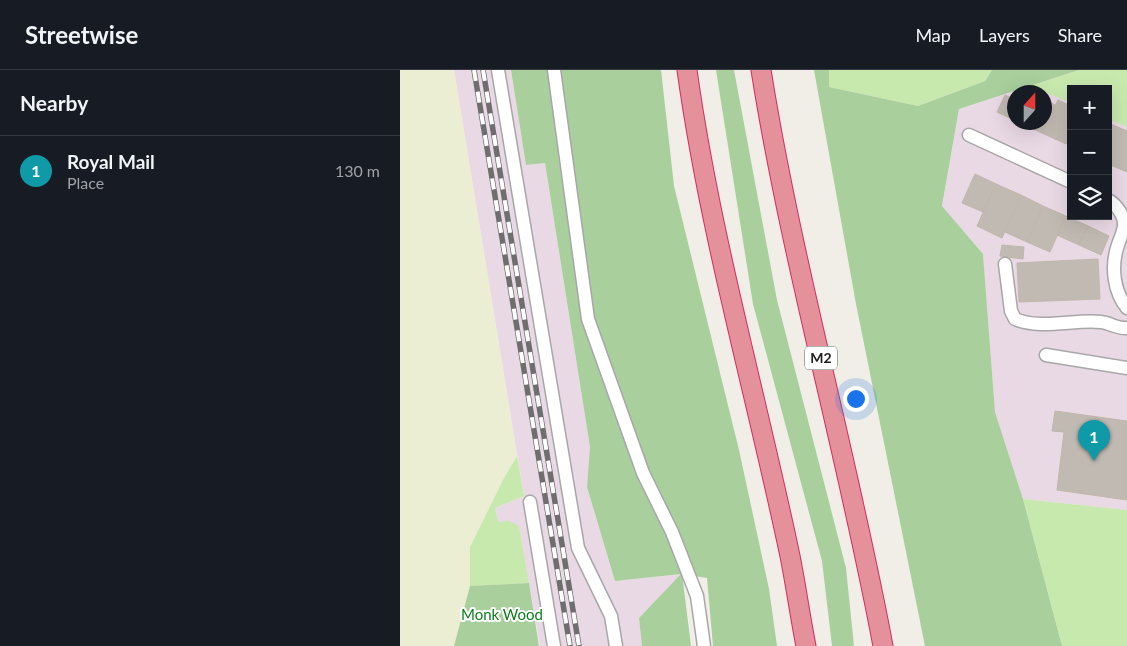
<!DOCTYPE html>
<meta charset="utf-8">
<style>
:root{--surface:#171b24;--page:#20242c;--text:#f1f3f6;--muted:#9ea1a6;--line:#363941;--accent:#db2777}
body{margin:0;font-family:Lato,sans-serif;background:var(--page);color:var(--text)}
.controls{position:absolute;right:15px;top:15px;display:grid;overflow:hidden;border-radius:0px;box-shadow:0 5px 20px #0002}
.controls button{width:45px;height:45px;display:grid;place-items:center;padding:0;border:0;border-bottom:1px solid var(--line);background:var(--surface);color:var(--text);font:25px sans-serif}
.compass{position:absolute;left:607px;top:15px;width:45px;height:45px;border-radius:50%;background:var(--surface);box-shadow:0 5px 20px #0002;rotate:21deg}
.you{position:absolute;left:455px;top:328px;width:18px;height:18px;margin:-12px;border:4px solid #fff;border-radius:50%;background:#1a73e8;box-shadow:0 0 0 8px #1a73e833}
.badge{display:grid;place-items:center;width:32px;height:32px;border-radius:50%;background:var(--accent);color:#fff;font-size:16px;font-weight:700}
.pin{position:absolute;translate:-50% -41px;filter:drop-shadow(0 1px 2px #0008)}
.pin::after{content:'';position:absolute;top:26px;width:18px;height:15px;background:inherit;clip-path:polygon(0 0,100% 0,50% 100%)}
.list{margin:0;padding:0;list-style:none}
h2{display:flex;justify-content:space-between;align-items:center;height:65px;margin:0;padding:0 20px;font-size:21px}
h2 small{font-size:16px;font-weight:400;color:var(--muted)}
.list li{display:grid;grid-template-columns:32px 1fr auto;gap:15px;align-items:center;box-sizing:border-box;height:70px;padding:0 20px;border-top:1px solid var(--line)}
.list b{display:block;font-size:19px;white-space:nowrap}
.list p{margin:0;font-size:16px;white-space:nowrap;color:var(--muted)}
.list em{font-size:16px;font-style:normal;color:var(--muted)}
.icon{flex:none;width:28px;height:28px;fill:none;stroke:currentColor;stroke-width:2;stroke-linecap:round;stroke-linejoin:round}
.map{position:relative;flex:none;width:727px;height:576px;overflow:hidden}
header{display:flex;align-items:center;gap:30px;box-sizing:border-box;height:70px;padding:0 25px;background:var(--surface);border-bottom:1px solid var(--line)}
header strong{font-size:24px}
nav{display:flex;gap:28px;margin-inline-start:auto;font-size:18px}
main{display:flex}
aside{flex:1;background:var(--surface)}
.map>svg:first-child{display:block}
.industrial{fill:#e9d9e5;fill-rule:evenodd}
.farmland{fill:#ebeed3}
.grass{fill:#c8e9ae}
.forest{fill:#a9cf9d}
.building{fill:#c1bab3;stroke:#c2b5a9}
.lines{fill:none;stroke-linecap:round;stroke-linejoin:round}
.minor-casing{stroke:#a7a7a7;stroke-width:15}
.highway-casing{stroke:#d72b5d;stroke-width:21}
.minor{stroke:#fff;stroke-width:12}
.highway{stroke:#e5919c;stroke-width:19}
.rail-casing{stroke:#6e6e6e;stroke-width:5.5}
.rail{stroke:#fff;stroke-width:4;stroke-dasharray:11;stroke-linecap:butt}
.labels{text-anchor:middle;stroke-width:4;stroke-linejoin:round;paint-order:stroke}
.shield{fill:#fff;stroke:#636363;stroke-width:1}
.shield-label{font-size:14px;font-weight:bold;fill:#202020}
.park-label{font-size:15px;fill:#0e7e1e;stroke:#fff}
</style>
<header>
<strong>Streetwise</strong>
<nav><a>Map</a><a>Layers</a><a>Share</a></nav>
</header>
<main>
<aside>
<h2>Nearby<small></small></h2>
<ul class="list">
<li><span class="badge" style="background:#0f9aa8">1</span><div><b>Royal Mail</b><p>Place</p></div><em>130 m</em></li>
</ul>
</aside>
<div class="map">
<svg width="727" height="576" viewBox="0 0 727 576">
<rect width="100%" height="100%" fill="#f0eee7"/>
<!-- industrial -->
<g class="industrial">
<polygon points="54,0 111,0 126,95 145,93 190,377 187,417 215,511 282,504 239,548 242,576 140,576 119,457 98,452 95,438 124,426"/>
<path d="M630,16L671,32V146H708V47L727,55V440L623,429L595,342L583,184L542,137L559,39ZM614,22H644V52H614Z"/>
</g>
<!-- farmland -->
<polygon class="farmland" points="0,0 54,0 117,386 104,408 70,477 70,516 54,576 0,576"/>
<!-- grass -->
<g class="grass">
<polygon points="429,0 592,0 585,11 518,36 429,17"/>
<polygon points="679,0 727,0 727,57 708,49 708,19 671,19 671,33 630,16"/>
<polygon points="117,386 124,426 95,438 98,452 109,451 119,456 129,513 70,516 70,477 104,408"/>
<polygon points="623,429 727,440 727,576 662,576"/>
</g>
<!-- forest -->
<g class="forest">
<polygon points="111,0 261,0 274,116 339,380 369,519 377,576 313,576 307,508 282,504 291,576 242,576 239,548 281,504 215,511 187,417 190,377 145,93 126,95"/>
<polygon points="316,0 334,0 377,230 446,498 454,576 432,576 422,491 353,234"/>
<polygon points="414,0 429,0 429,17 518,36 585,11 592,0 679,0 559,39 542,136 583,184 595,342 623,429 662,576 525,576 456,234"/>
<polygon points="129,513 139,576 54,576 70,516"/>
</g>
<!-- building -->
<g class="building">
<polygon points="605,25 614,29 614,50 597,42"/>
<polygon points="644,30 655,35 642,63 620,53 644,52"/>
<polygon points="658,30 671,36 671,63 666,74 642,63"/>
<polygon points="708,53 727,61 727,102 708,94"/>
<polygon points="575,104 596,114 583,142 562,133"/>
<polygon points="596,114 621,125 602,168 577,156"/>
<polygon points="621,125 643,136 627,172 605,162"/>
<polygon points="643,136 666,146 650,182 627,172"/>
<polygon points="666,146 688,156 679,175 657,165"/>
<polygon points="688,156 709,166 701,185 679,175"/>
<polygon points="602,175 624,177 623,189 600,186"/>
<polygon points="698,189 700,229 619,232 617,193"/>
<polygon points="655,341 727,351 727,430 657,420 664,362 652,361"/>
</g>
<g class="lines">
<defs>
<g id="minor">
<polyline points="98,0 178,478 211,546 216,576"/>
<polyline points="154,0 188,249 243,403 272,462 297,526 304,576"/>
<polyline points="569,65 671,112"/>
<path d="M708,130C716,134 725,146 724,156C723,163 719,171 717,178C711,198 714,222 727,238"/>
<path d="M605,194L611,241L615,249C640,260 675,249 701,252C710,253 718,259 727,258"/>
<polyline points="646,285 727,298"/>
<polyline points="130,432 154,576"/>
</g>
<g id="highway">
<path d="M287,0C310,165 356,324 390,486C396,516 400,546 406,576"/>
<path d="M361,0C392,194 447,383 483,576"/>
</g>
</defs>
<!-- minor casing -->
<use href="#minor" class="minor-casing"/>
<!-- highway casing -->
<use href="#highway" class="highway-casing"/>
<!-- minor -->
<use href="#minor" class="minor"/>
<!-- highway -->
<use href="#highway" class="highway"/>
<defs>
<g id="rail">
<polyline points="74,0 170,576"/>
<polyline points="83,0 179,576"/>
</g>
</defs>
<!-- rail casing -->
<use href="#rail" class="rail-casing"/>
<!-- rail -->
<use href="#rail" class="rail"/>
</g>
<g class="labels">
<!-- shield labels -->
<rect class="shield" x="405" y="276.5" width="32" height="23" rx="4"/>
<g class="shield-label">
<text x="421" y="293">M2</text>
</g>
<!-- park labels -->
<g class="park-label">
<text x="102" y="550">Monk Wood</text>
</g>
</g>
</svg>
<div class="controls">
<button>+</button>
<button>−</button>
<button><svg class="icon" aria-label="layers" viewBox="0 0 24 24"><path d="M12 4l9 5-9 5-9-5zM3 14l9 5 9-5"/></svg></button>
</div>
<svg class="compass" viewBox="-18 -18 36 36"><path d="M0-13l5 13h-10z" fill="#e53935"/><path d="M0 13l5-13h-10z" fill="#9ea1a6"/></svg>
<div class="you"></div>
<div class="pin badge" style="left:694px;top:391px;background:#0f9aa8">1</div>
</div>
</main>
